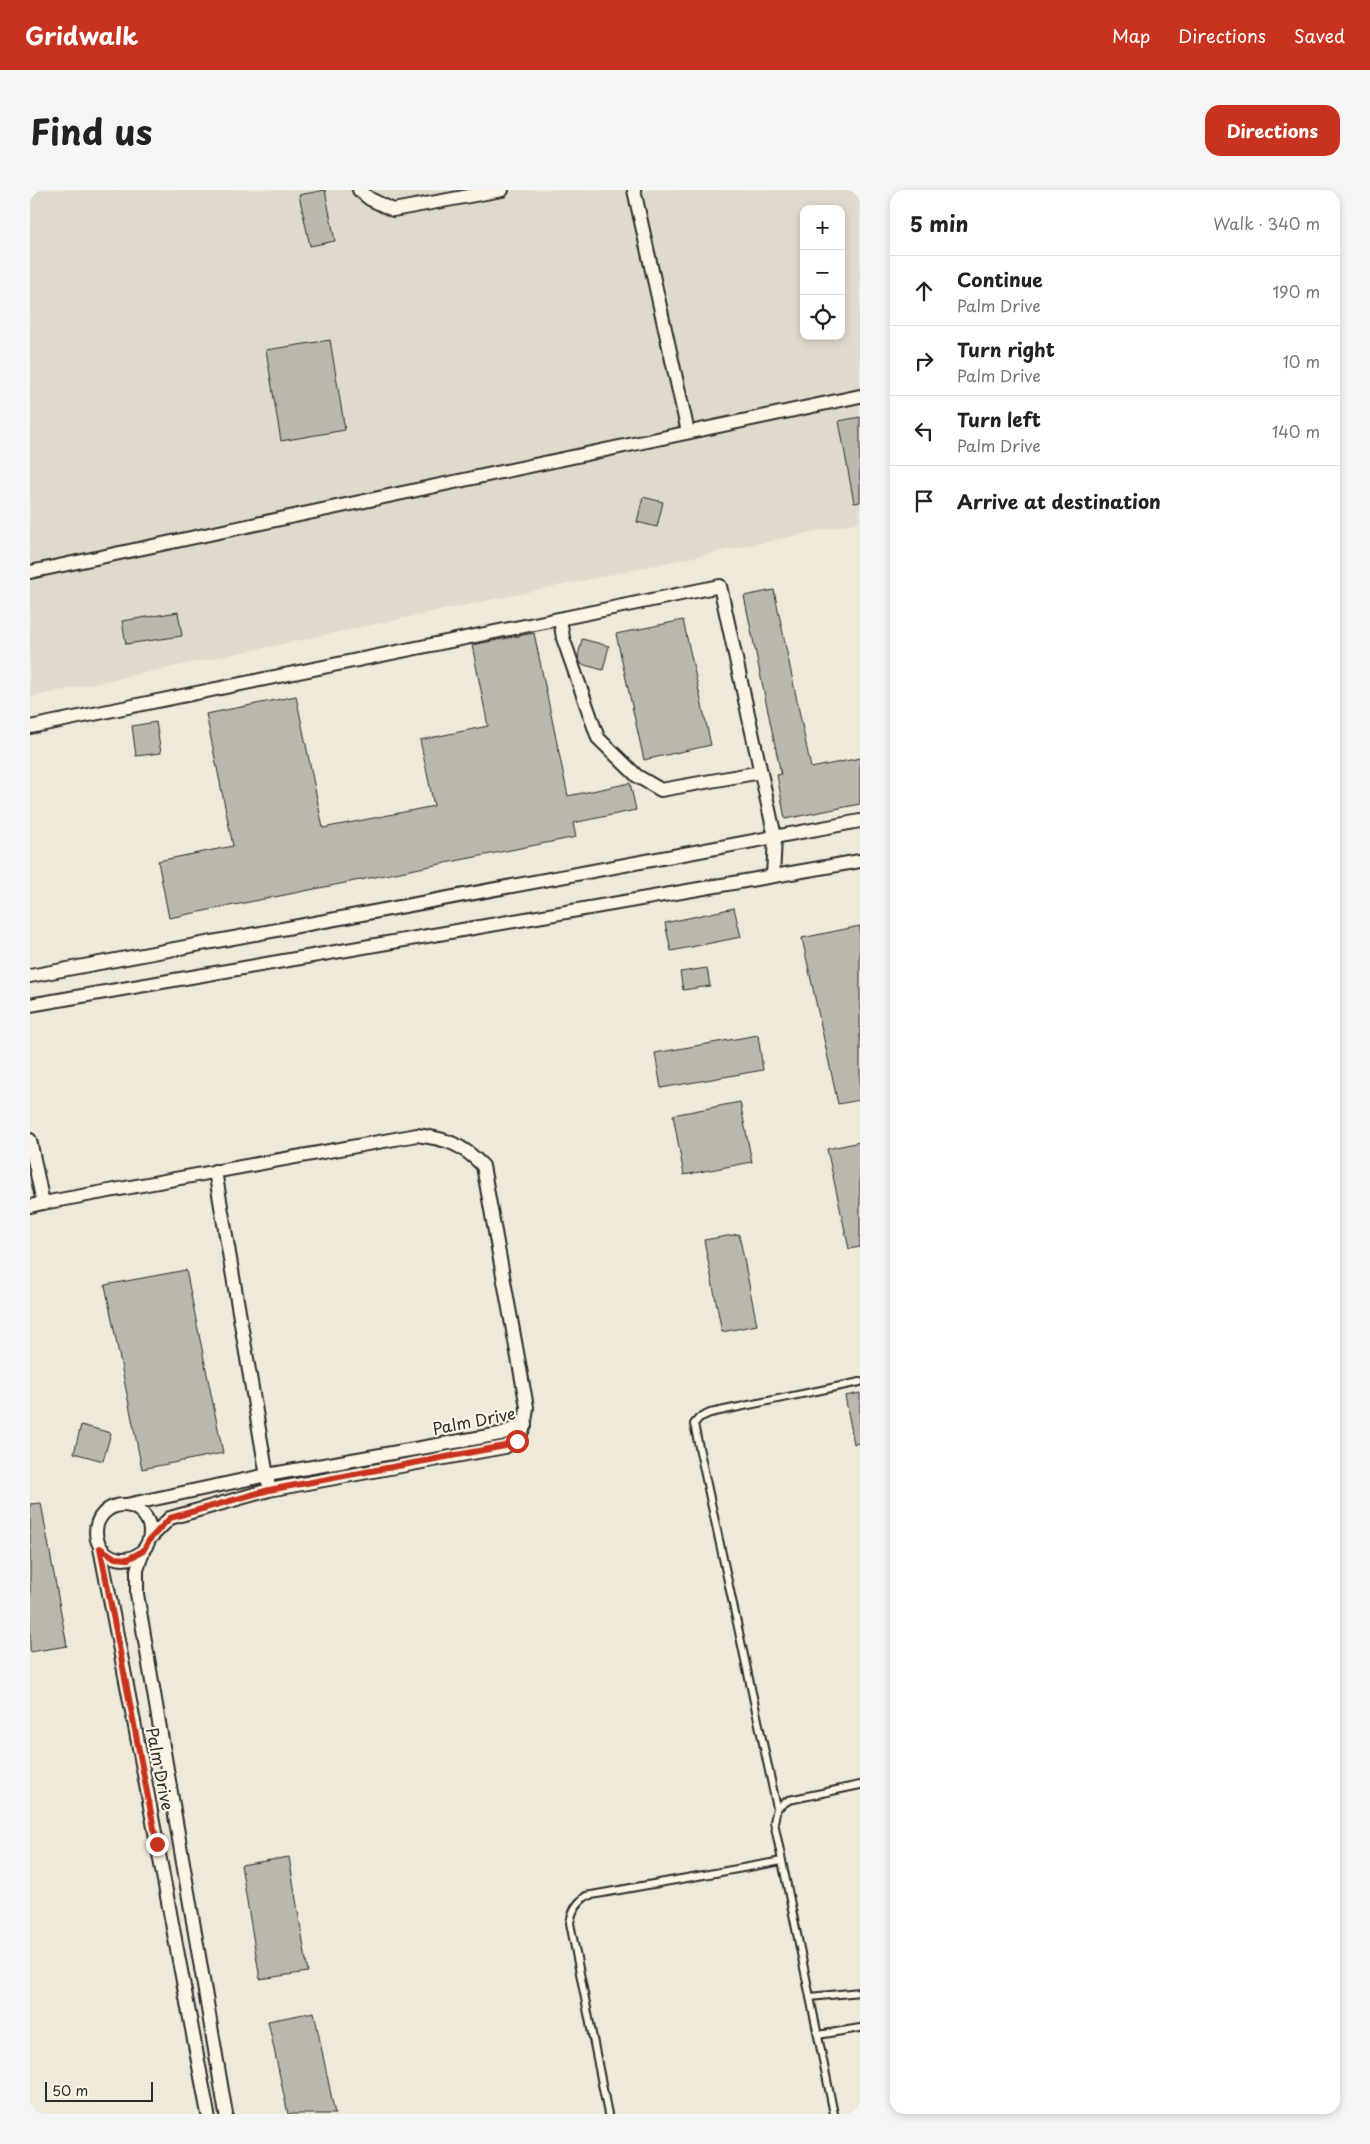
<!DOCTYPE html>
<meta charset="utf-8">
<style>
:root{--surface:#fff;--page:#f6f6f6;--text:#222;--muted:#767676;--line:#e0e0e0;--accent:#c8321e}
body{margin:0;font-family:"Playpen Sans",sans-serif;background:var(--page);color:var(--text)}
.controls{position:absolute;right:15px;top:15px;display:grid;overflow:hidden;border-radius:10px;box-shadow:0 2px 8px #0003}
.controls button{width:45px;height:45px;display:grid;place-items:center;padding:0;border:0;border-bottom:1px solid var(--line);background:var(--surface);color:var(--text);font:25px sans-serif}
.scale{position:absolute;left:15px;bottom:12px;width:108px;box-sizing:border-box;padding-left:5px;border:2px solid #2b2b2b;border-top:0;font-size:14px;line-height:18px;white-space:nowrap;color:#2b2b2b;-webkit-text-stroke:4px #fcf5e5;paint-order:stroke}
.stop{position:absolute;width:15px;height:15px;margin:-11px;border:4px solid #c8321e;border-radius:50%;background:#fff}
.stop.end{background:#c8321e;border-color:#fff;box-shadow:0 1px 5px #0008}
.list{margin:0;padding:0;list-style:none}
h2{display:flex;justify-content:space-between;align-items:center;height:65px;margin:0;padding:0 20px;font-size:21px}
h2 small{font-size:16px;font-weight:400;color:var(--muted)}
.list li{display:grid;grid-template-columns:32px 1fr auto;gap:15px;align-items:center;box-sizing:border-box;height:70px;padding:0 20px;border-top:1px solid var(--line)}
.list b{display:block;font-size:19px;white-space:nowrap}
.list p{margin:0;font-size:16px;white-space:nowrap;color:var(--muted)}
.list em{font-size:16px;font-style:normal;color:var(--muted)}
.icon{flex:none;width:28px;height:28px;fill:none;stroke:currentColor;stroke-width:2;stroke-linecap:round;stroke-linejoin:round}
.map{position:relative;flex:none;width:830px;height:1924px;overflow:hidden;border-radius:15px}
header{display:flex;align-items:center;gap:30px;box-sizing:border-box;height:70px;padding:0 25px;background:var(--accent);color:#fff}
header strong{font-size:24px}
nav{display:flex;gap:28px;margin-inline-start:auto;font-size:18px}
.intro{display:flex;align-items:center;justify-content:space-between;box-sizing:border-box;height:120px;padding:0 30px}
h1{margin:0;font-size:35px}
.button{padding:12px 22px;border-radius:15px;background:var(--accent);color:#fff;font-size:18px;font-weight:700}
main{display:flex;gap:30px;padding:0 30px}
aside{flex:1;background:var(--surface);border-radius:15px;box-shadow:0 2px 8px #0003}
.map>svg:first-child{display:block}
.built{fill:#e0dacc;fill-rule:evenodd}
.building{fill:#bcb7ac;stroke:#2b2b2b}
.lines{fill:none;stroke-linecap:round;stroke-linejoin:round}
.lane-casing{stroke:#2b2b2b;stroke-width:10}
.street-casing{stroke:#2b2b2b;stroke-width:16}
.lane{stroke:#fcf5e5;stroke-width:6}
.street{stroke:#fcf5e5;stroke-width:12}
.route{stroke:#c8321e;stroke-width:6}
.labels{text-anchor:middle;stroke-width:4.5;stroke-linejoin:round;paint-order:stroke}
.street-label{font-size:16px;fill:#2b2b2b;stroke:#fcf5e5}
</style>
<header>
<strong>Gridwalk</strong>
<nav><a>Map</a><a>Directions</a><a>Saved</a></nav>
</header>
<div class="intro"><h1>Find us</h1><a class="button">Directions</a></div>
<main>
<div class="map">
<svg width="830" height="1924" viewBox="0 0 830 1924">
<rect width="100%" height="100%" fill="#efe9da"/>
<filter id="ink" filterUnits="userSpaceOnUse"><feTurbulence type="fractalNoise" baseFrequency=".02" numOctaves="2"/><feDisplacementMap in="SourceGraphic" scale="10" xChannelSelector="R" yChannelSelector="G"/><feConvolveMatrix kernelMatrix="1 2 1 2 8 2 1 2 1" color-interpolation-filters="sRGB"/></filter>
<g filter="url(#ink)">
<!-- built -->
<path class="built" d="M0,0H830V332L0,507ZM774,19H811V146H774Z"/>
<!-- building -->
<g class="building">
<polygon points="295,0 305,51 280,56 269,5"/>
<polygon points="300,150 315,240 251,251 236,160"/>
<polygon points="830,227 830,312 824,313 809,231"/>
<polygon points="613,307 633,312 627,337 607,332"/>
<polygon points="744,400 781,578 830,568 830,614 755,629 747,585 751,584 714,406"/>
<polygon points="148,422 152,446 96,454 92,431"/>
<polygon points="653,430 681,555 614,570 586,444"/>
<polygon points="504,443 538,606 600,593 606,620 543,633 546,647 139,728 128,671 203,656 176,524 266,506 293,638 404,616 390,550 458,536 442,455"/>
<polygon points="552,449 579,456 573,480 551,474 548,466"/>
<polygon points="126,532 131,563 106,566 102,536"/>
<polygon points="704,718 711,747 641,761 635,733"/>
<polygon points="830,736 830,910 808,914 772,748"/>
<polygon points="677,778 680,796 653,800 650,782"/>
<polygon points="728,845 733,880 631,898 625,863"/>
<polygon points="710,912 722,972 654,985 643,925"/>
<polygon points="830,952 830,1057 819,1059 797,959"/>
<polygon points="709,1044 727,1135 692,1142 674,1050"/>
<polygon points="156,1080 193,1263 112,1279 75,1095"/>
<polygon points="830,1203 830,1253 824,1254 815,1206"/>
<polygon points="51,1235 81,1243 73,1271 44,1263"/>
<polygon points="11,1313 37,1456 0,1462 0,1314"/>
<polygon points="259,1667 278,1782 230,1789 211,1675"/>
<polygon points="284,1822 305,1924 258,1924 238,1831"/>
</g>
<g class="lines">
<defs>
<g id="lane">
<polyline points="747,1618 664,1234 669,1228 680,1223 830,1192"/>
<polyline points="780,1807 830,1802"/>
<polyline points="788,1845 830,1838"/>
<path d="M578,1924L540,1733C542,1721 546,1714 556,1706L752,1671"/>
<polyline points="804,1924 744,1632 747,1618 759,1610 830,1595"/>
</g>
<g id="street">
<polyline points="329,0 340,9 363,20 472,0"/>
<polyline points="604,0 658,242"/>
<polyline points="0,382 830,206"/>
<polyline points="530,429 533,448 568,548 607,586 631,600 731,582"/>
<polyline points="0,537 690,396 745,647 743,686"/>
<polyline points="0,786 830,631"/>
<polyline points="0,815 830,671"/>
<polyline points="0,950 13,1013 0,1016"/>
<polyline points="185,981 238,1292"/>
<path d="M13,1013L387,945C417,949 432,954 453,976L497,1217C495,1237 494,1247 475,1257L239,1300L140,1328L119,1349"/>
<polyline points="96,1315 237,1285 470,1244 495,1235"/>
<circle cx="93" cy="1342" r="27"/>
<polyline points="70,1358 106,1542 178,1924"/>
<polyline points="113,1361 107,1380 107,1404 196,1924"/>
</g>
</defs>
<!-- lane casing -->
<use href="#lane" class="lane-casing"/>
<!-- street casing -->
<use href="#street" class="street-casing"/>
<!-- lane -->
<use href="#lane" class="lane"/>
<!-- street -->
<use href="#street" class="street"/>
</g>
</g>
<g class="lines" filter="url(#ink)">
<!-- route -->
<polyline class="route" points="127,1654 70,1358 85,1368 98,1369 113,1361 120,1349 140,1328 239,1300 475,1256 487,1251"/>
</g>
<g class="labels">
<!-- street labels -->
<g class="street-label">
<text transform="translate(444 1231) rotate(-11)" y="6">Palm Drive</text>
<text transform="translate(130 1579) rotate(79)" y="6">Palm Drive</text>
</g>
</g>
</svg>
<div class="controls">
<button>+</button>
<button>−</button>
<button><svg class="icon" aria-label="locate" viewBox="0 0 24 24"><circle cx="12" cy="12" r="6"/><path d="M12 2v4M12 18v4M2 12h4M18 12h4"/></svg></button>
</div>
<div class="scale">50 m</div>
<div class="stop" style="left:487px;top:1251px"></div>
<div class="stop end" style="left:127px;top:1654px"></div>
</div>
<aside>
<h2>5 min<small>Walk · 340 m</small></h2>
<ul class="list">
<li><svg class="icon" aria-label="ahead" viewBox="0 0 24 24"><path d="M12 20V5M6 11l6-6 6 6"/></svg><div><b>Continue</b><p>Palm Drive</p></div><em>190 m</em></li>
<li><svg class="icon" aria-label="right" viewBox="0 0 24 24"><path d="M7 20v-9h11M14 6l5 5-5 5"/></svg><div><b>Turn right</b><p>Palm Drive</p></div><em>10 m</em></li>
<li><svg class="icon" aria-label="left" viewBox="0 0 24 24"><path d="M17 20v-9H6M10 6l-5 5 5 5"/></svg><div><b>Turn left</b><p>Palm Drive</p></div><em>140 m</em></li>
<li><svg class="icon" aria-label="arrive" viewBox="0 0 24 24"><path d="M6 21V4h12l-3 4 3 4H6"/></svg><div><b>Arrive at destination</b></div></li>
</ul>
</aside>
</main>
